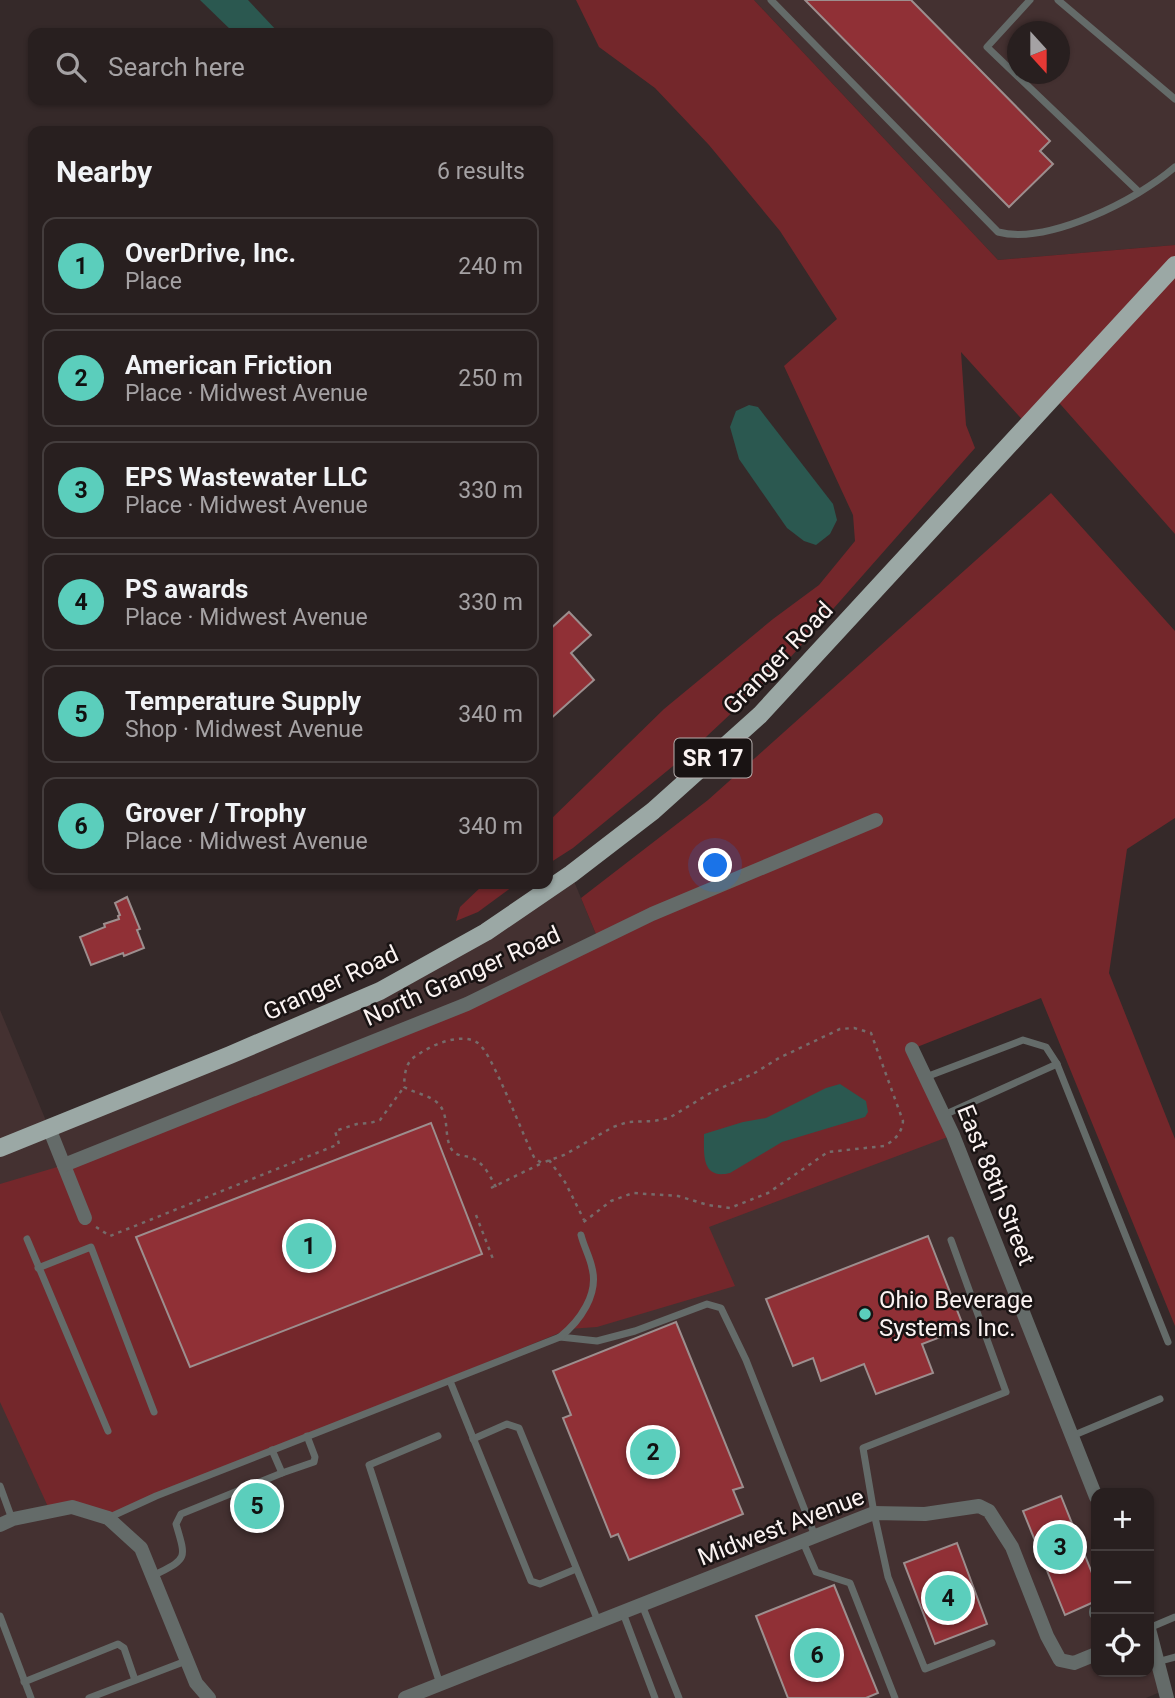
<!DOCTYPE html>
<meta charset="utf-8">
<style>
:root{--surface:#281f1f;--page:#302728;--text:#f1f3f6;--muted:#a5a2a4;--line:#443d3d;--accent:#5bcebc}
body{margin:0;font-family:Roboto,sans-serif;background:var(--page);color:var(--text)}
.controls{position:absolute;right:21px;bottom:21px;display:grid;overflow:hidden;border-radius:14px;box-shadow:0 2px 5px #0004}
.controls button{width:63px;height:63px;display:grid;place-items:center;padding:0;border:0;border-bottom:2px solid var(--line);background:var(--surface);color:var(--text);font:35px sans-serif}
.compass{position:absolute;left:1007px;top:21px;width:63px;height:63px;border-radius:50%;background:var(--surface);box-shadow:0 2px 5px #0004;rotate:159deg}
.you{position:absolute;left:716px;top:866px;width:24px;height:24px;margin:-18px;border:5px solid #fff;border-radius:50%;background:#1a73e8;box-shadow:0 0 0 10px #1a73e833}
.badge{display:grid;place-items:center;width:46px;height:46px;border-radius:50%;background:var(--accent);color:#111;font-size:23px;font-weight:700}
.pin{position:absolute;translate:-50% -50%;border:4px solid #fff;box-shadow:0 2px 7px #0006}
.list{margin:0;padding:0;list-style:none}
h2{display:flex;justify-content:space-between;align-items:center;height:91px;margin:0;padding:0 28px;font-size:30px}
h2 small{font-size:23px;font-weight:400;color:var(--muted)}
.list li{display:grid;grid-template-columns:46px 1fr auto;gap:21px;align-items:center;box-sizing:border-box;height:98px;margin:0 14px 14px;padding:0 14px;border:2px solid var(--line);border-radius:14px}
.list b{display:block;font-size:26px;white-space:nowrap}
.list p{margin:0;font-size:23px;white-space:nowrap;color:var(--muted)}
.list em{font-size:23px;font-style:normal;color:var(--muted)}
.icon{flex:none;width:38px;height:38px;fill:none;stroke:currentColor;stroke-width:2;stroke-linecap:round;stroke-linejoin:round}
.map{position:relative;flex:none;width:1175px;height:1698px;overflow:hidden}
.search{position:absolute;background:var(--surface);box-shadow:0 2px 5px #0004;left:28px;top:28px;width:525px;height:77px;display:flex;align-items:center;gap:18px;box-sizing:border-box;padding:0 24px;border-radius:14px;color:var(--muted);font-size:26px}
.panel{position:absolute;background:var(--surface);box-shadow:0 2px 5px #0004;left:28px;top:126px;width:525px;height:763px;border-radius:14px}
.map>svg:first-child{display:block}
.built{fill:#443131;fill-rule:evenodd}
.green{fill:#74272b}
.water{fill:#2b5850}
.building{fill:#903036;stroke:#9d8e8e;stroke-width:2}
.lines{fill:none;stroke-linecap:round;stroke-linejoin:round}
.path{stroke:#766b6a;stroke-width:2.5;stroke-dasharray:3.5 5;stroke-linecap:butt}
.service{stroke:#646b69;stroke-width:7}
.minor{stroke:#646b69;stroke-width:14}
.primary{stroke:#9ba8a5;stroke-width:18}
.poi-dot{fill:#5bcebc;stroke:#191313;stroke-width:2.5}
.labels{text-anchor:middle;stroke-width:5;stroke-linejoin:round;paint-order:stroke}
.shield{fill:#191313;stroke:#b7b0af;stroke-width:2}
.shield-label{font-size:23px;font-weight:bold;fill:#fbf3f2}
.street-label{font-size:24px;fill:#fbf3f2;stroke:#191313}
.poi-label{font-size:24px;fill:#fbf3f2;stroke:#191313;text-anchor:start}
</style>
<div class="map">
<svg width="1175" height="1698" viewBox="0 0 1175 1698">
<rect width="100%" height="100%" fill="#352929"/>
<!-- built -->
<g class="built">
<path d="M754,0H1175V245L998,260ZM1018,32H1060V74H1018Z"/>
<polygon points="571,874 598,939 912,1049 1096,1497 1096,1672 1149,1672 1149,1629 1165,1690 1146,1698 0,1698 0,1010 49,1128 380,991"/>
</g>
<!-- green -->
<g class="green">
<polygon points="576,0 754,0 998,260 1175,245 1175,534 1054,397 1027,425 961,352 966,425 975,448 789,659 689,753 573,848 548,864 548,822 664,709 773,619 819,585 855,541 853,515 784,366 837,319 780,231 709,145 655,88 599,47"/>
<polygon points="1051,493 1175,631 1175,818 1127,849 1109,973 1175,1139 1175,1326 1041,998 912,1049 953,1135 709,1227 735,1286 597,1327 569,1329 113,1515 50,1511 0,1402 0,1184 64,1165 295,1073 598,939 581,898 708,800"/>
<polygon points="484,884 516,884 478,912 456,921 460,907"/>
</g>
<!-- water -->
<g class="water">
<polygon points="200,0 248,0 279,33 234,33"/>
<polygon points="749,405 758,407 833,504 837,520 830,534 816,545 804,541 787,528 739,459 730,427 736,411"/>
<path d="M840,1084L866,1101L868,1112L865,1117L782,1142L730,1173C701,1180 704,1154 704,1134L743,1122L766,1118L826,1088Z"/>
</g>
<!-- building -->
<g class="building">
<polygon points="805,0 911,0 1050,141 1040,151 1053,164 1009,207"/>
<polygon points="569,612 591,635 571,653 594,680 548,721 548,631"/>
<polygon points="127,897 140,929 137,930 144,948 124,956 123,953 91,965 80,937 105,927 104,924 119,919 118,916 120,915 115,903"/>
<polygon points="431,1123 482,1254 190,1367 136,1237"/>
<polygon points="928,1236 964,1328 922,1344 933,1373 876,1394 864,1364 821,1381 813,1358 793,1366 766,1299"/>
<polygon points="676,1322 743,1487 733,1490 743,1514 629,1560 618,1534 611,1537 563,1418 571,1415 553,1371"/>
<polygon points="1061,1496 1096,1583 1096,1601 1065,1615 1023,1511"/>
<polygon points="957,1543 987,1624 935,1644 904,1563"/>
<polygon points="834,1585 878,1693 866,1698 788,1698 756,1616"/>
</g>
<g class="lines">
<!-- path -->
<g class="path">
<polyline points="549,1160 565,1182 584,1220"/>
<path d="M496,1187C490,1176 484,1163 472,1158C465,1155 457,1157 452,1150C442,1135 452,1112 434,1100C425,1094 414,1093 404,1087C405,1061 409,1059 431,1047C443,1041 465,1034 478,1043C493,1054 523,1137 535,1159L542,1163L564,1155L613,1127L628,1122L654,1121L669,1118L712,1092L753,1074L779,1058L840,1029L854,1028L871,1033L903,1121C902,1133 894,1141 884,1146L828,1152L768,1193L730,1208L708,1205L678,1196L633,1193L611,1201L581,1224"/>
<polyline points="491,1188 542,1163"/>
<polyline points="476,1215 493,1259"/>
<polyline points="96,1227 110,1236 339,1144 335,1131 357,1124 370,1123 380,1120 404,1087"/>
</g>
<!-- service -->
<g class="service">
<path d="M771,0L998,232C1048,245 1137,200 1175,167"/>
<polyline points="1030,0 987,47 1138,191"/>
<polyline points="1058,0 1175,99"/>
<polyline points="926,1077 1023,1040 1046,1047 1057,1064"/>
<polyline points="944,1115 1057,1064 1168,1342"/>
<polyline points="27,1239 108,1431"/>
<polyline points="951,1240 1006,1392 863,1448 874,1513 888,1577 925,1669 992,1643"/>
<polyline points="38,1268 91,1247 154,1412"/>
<polyline points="560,1337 597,1341 635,1331 707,1304 721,1308 746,1360 815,1536"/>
<polyline points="450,1381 531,1581 540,1584 576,1569"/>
<polyline points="438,1436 369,1465 440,1684"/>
<polyline points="1072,1436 1160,1399"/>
<polyline points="473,1439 507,1424 519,1428 598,1621"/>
<polyline points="272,1450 282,1473 314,1462 315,1457 307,1436"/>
<polyline points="0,1486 12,1519"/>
<path d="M108,1518L156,1496L560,1337C580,1321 599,1294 592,1268C590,1257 584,1247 581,1235"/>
<polyline points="803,1542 816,1572 850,1583 895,1698"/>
<path d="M153,1576C187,1558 187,1561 176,1524L181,1514L282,1473"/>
<polyline points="642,1605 679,1698"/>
<polyline points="623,1613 655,1698"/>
<polyline points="0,1616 31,1698"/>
<polyline points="1149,1628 1175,1617"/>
<polyline points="1157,1662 1175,1657"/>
<polyline points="24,1682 118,1644 124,1648 135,1680"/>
<polyline points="89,1698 186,1661"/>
</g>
<!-- minor -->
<g class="minor">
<polyline points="912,1049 953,1135 1096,1497"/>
<polyline points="49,1128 85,1218"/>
<polyline points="64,1165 467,1004 652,914 876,820"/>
<polyline points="0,1525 13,1519 72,1507 108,1518 141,1548 196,1683 209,1698"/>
<polyline points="1096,1611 1096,1613"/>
<polyline points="1149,1629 1167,1698"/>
<polyline points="405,1698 874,1513 925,1514 979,1506 989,1511 1012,1547 1047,1636 1060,1660 1074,1663 1096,1654"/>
</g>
<!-- primary -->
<polyline class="primary" points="0,1148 230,1055 380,991 486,932 571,874 653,811 760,715 1175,265"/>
</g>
<!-- markers -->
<circle class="poi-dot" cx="865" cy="1314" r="7"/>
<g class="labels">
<!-- shield labels -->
<rect class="shield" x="674.5" y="738.5" width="77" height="39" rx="5"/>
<g class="shield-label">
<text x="713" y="766">SR 17</text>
</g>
<!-- street labels -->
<g class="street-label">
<text transform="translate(778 658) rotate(-46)" y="8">Granger Road</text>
<text transform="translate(462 976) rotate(-24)" y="8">North Granger Road</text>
<text transform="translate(331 983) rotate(-25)" y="8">Granger Road</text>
<text transform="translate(996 1185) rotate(68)" y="8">East 88th Street</text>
<text transform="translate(781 1527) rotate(-21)" y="8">Midwest Avenue</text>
</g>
<!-- poi labels -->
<g class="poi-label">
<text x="879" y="1308">Ohio Beverage<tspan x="879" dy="28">Systems Inc.</tspan></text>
</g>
</g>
</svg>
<div class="controls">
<button>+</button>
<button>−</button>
<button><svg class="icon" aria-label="locate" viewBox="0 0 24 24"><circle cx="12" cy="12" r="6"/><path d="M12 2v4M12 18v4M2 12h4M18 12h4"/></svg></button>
</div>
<svg class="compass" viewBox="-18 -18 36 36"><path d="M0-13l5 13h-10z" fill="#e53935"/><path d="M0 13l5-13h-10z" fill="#a5a2a4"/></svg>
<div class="you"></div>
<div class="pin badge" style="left:309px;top:1246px">1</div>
<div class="pin badge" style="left:653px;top:1452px">2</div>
<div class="pin badge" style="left:1060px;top:1547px">3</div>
<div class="pin badge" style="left:948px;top:1598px">4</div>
<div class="pin badge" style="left:257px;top:1506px">5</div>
<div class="pin badge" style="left:817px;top:1655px">6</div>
<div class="search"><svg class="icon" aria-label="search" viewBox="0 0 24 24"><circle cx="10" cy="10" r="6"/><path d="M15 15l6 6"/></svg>Search here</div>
<section class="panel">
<h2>Nearby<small>6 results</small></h2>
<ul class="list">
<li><span class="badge">1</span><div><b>OverDrive, Inc.</b><p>Place</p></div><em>240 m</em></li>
<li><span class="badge">2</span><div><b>American Friction</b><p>Place · Midwest Avenue</p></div><em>250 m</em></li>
<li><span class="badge">3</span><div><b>EPS Wastewater LLC</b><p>Place · Midwest Avenue</p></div><em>330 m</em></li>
<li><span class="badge">4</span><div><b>PS awards</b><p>Place · Midwest Avenue</p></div><em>330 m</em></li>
<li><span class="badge">5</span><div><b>Temperature Supply</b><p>Shop · Midwest Avenue</p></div><em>340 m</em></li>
<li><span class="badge">6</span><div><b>Grover / Trophy</b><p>Place · Midwest Avenue</p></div><em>340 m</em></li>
</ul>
</section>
</div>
